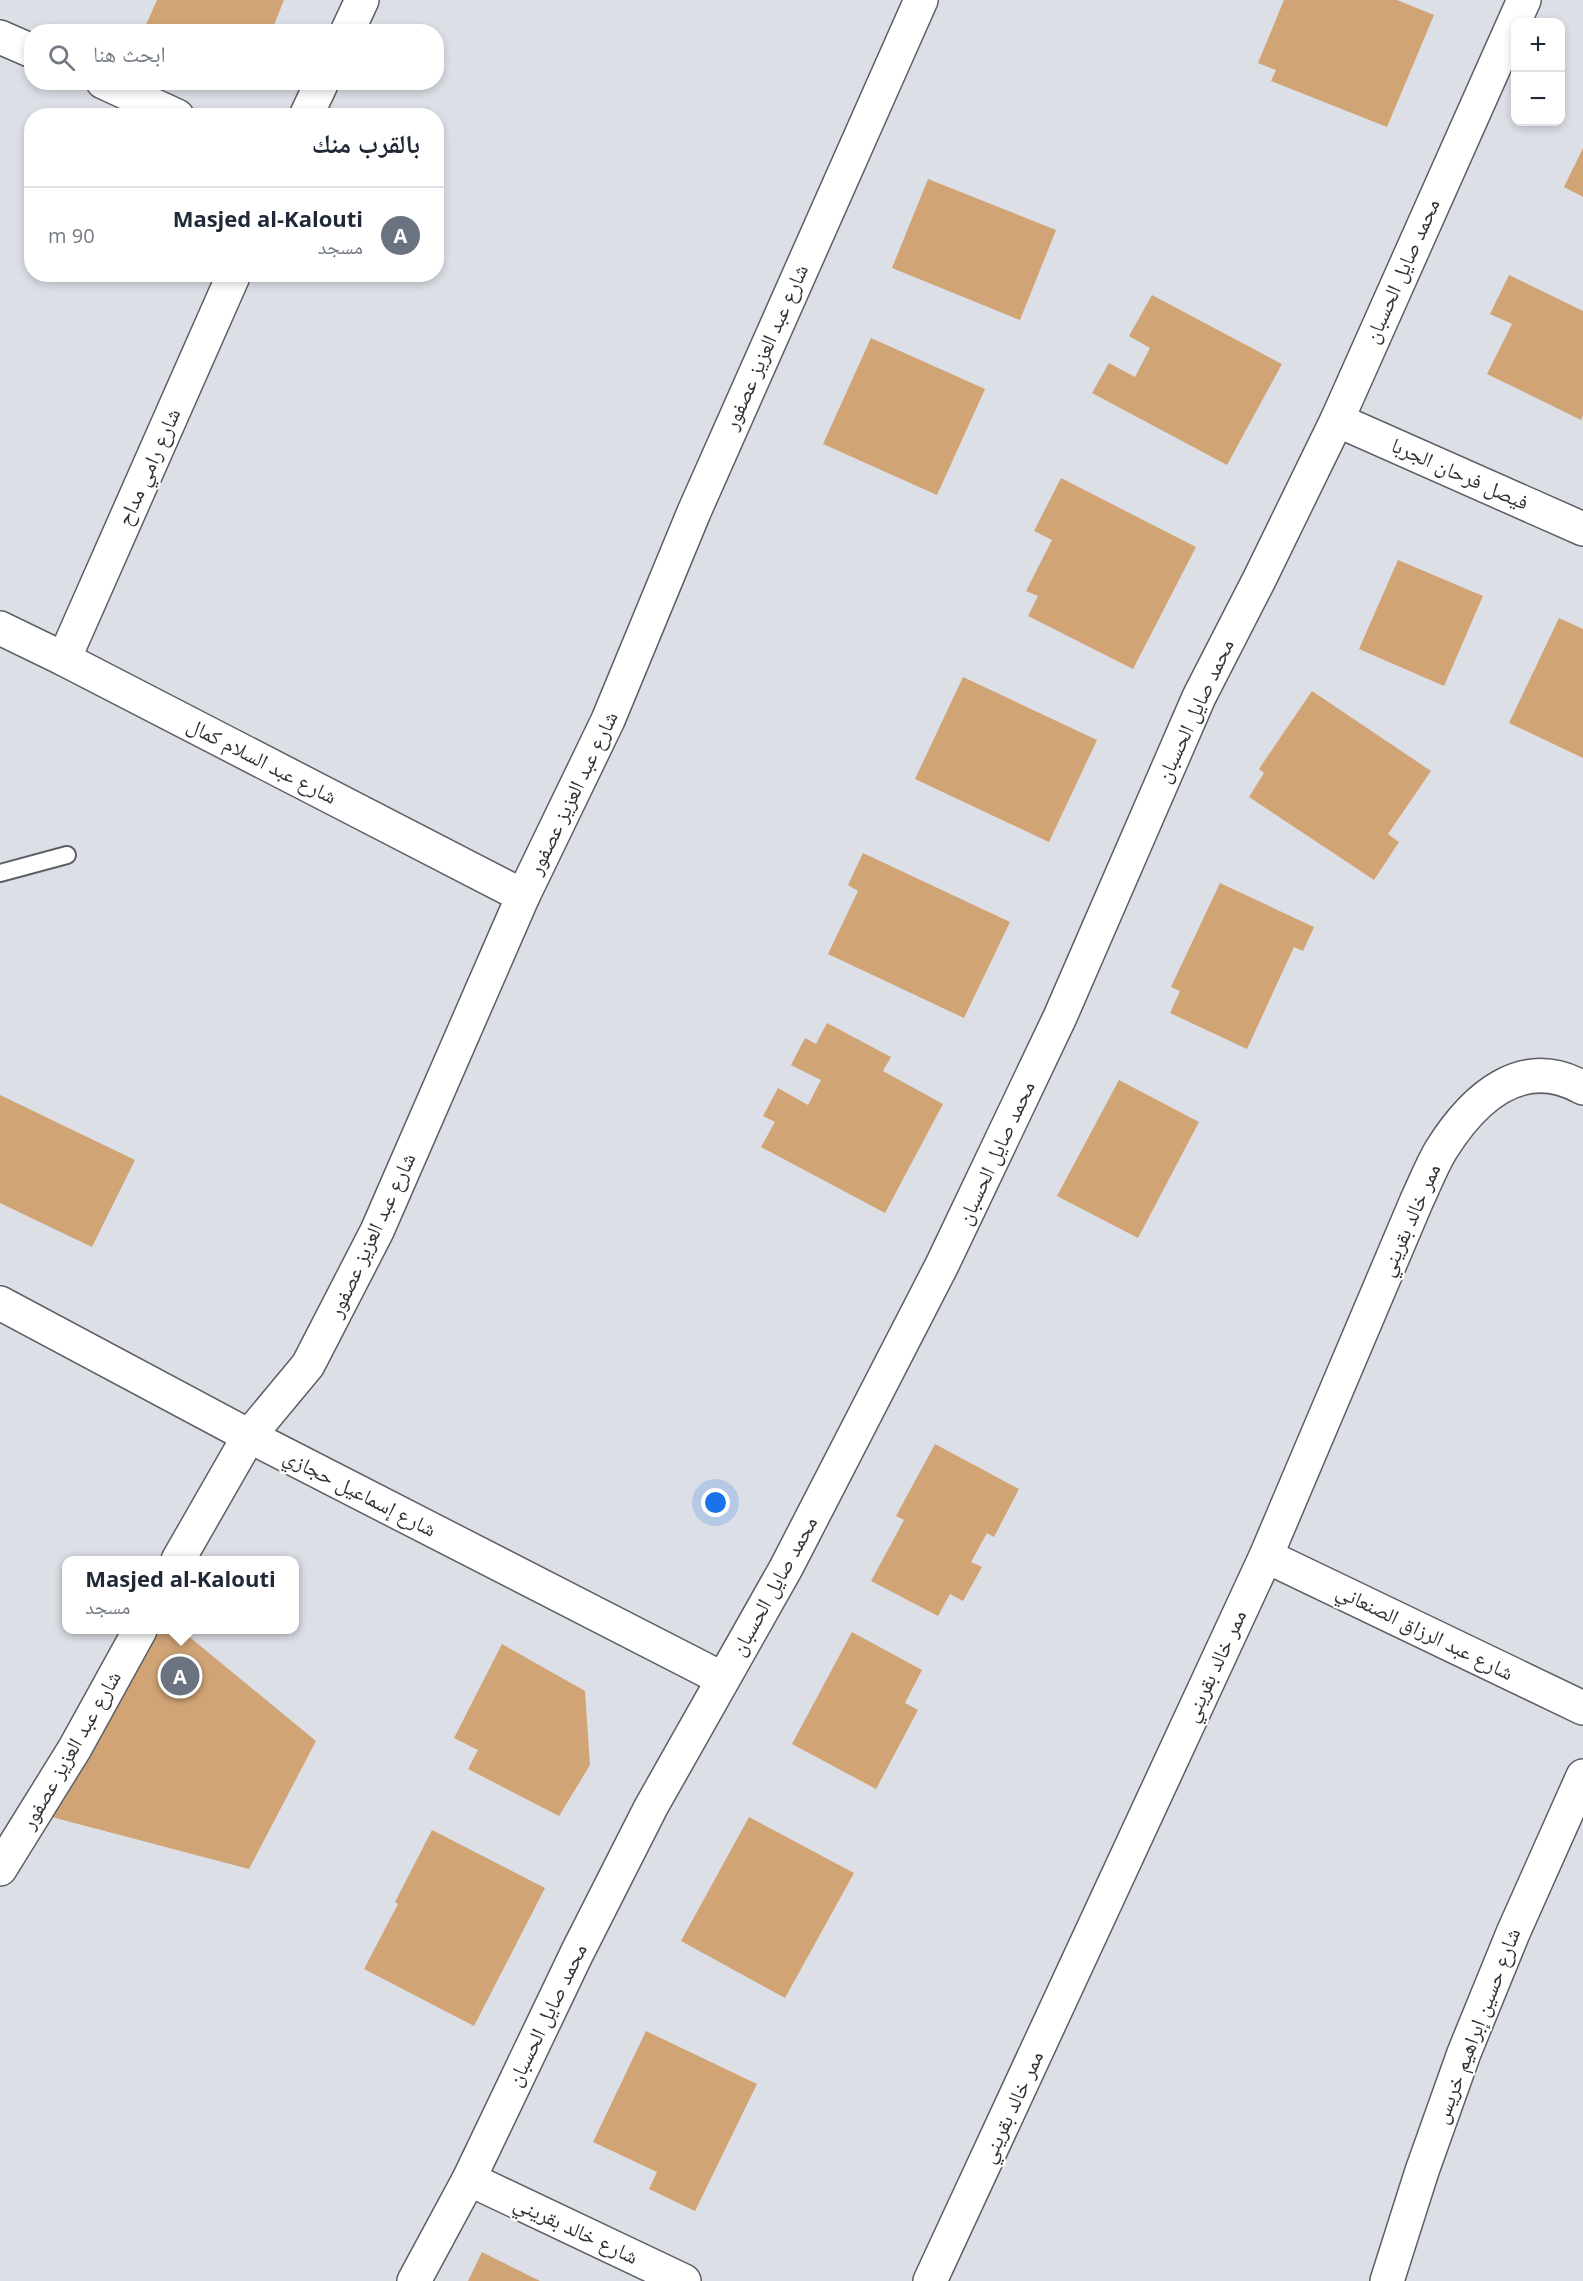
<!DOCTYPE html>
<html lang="ar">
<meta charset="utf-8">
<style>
:root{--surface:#fff;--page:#f6f6f7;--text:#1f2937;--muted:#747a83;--line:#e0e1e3;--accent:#d93025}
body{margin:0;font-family:"Open Sans","Noto Naskh Arabic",sans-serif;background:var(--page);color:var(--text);direction:rtl}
.controls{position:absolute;right:18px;top:18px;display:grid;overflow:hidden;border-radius:12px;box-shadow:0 3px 9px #0003}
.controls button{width:54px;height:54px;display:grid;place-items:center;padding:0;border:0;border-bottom:2px solid var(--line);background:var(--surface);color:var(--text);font:30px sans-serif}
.you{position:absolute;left:716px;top:1503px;width:21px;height:21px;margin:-15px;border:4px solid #fff;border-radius:50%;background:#1a73e8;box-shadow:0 0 0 9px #1a73e833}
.badge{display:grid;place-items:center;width:39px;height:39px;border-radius:50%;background:var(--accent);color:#fff;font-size:20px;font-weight:700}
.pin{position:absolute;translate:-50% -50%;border:3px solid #fff;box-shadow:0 2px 6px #0006}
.popup{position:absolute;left:62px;top:1556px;width:237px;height:78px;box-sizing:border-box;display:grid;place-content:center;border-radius:12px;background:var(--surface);filter:drop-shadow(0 2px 4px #0005);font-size:20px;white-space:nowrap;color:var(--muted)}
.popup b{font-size:22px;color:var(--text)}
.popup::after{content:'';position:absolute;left:50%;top:100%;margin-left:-12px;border:12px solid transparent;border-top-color:var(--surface)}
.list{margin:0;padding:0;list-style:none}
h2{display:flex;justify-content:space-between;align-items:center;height:78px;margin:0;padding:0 24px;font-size:26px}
h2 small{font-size:20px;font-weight:400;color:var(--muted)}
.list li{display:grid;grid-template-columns:39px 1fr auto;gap:18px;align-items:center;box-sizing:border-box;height:96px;padding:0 24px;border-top:2px solid var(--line)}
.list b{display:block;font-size:22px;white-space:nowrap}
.list p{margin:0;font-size:20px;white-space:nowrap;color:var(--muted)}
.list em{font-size:20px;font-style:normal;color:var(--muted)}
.icon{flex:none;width:33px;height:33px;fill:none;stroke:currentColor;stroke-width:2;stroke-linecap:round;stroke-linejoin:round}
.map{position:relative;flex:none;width:1583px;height:2281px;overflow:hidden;direction:ltr}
.search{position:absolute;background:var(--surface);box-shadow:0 3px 9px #0003;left:24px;top:24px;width:420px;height:66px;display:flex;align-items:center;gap:15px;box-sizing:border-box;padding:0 21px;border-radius:24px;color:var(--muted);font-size:22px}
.panel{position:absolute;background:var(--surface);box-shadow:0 3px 9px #0003;left:24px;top:108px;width:420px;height:174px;border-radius:24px;direction:rtl}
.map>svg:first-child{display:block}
.building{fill:#d1a476}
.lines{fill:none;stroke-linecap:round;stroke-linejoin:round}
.service-casing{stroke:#5d5f66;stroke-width:20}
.minor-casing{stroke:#5d5f66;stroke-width:36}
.tertiary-casing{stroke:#5d5f66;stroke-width:36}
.service{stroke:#fff;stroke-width:16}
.minor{stroke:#fff;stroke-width:33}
.tertiary{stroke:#fff;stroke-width:33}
.labels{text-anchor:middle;stroke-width:4.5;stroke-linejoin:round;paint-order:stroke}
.street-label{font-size:21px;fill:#313134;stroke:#fff}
</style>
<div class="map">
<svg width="1583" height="2281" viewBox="0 0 1583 2281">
<rect width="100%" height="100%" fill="#dddfe7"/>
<!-- building -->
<g class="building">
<polygon points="157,0 284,0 271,32 157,32 145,27"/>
<polygon points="1284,0 1397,0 1434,15 1387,127 1271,81 1276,70 1258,63"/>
<polygon points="1583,148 1583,197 1564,187"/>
<polygon points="928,179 1056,230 1020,320 892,268"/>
<polygon points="1509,275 1583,311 1583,415 1581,420 1487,374 1512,324 1490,314"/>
<polygon points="1152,295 1282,364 1227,465 1092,393 1109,363 1135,377 1150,348 1129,336"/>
<polygon points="871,338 985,389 937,495 823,444"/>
<polygon points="1061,478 1196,547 1133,669 1028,616 1038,596 1026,591 1052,540 1034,531"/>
<polygon points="1398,560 1483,596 1444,686 1359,649"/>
<polygon points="1559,618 1583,629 1583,758 1509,723"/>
<polygon points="963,677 1097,740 1049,842 915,779"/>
<polygon points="1312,691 1431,771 1388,834 1399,842 1374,880 1249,797 1264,773 1259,769"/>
<polygon points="863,853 1010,922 964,1018 828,954 858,891 848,885"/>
<polygon points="1220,883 1314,927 1303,951 1294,947 1247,1049 1170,1013 1180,991 1171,987"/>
<polygon points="827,1023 891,1057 883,1071 943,1104 885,1213 761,1147 775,1122 763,1116 778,1088 808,1105 821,1080 791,1065 805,1038 816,1044"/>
<polygon points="1119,1080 1199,1122 1138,1238 1057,1196"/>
<polygon points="0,1095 135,1160 92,1247 0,1203"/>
<polygon points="935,1444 1019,1489 994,1537 987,1533 971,1562 982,1567 963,1601 950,1594 938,1616 871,1581 904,1520 896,1516"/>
<polygon points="149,1630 181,1630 316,1741 249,1869 44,1815"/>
<polygon points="852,1632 922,1670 905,1703 918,1710 876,1789 792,1744"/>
<polygon points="502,1644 585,1691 590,1765 559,1816 468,1769 478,1750 454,1738"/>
<polygon points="749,1817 854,1873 785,1998 681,1941"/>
<polygon points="432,1830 545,1888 474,2026 364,1969 398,1904 395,1902"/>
<polygon points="646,2031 757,2084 695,2211 649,2189 657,2172 593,2142"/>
<polygon points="482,2252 540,2281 468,2281"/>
</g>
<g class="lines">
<defs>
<polyline id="service" points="0,873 67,855"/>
<g id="minor">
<polyline points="347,32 362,0"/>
<polyline points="0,37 32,51"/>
<polyline points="103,82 177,116"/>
<polyline points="306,116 322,82"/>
<polyline points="1337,420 1583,529"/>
<polyline points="0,628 64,659 523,896"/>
<polyline points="64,659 234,274"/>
<polyline points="0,1303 249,1436 723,1679"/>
<polyline points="1266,1556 1583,1708"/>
<polyline points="178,1560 249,1436 308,1365 377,1231 523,896 608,720 694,512 921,0"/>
<polyline points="0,1869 75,1748 140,1630"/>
<polyline points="469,2179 684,2281"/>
<path d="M930,2281L1266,1556L1417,1200C1425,1183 1432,1165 1441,1150C1473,1099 1522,1053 1583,1088"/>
<polyline points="1387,2281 1422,2171 1464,2053 1513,1933 1583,1776"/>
</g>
<polyline id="tertiary" points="414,2281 469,2179 577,1953 651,1807 786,1568 942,1265 1060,1017 1199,697 1260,578 1337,420 1524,0"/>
</defs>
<!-- service casing -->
<use href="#service" class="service-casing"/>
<!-- minor casing -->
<use href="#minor" class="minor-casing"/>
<!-- tertiary casing -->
<use href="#tertiary" class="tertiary-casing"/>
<!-- service -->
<use href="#service" class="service"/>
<!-- minor -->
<use href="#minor" class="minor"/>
<!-- tertiary -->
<use href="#tertiary" class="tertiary"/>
</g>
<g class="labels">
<!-- street labels -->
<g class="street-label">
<text transform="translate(1402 271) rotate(-66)" y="7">محمد صايل الحسبان</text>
<text transform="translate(766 347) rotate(-66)" y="7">شارع عبد العزيز عصفور</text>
<text transform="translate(149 467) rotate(-66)" y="7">شارع رامي مداح</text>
<text transform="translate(1460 474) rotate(24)" y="7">فيصل فرحان الجربا</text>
<text transform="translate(1195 711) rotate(-65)" y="7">محمد صايل الحسبان</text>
<text transform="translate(262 761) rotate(27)" y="7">شارع عبد السلام كمال</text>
<text transform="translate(573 793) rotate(-64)" y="7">شارع عبد العزيز عصفور</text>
<text transform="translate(996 1153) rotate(-65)" y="7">محمد صايل الحسبان</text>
<text transform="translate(1410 1220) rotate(-66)" y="7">ممر خالد بقريني</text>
<text transform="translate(372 1235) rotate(-65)" y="7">شارع عبد العزيز عصفور</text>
<text transform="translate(360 1493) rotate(27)" y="7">شارع إسماعيل حجازي</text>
<text transform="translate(774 1586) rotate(-61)" y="7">محمد صايل الحسبان</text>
<text transform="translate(1425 1632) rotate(26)" y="7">شارع عبد الرزاق الصنعاني</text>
<text transform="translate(1215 1666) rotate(-65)" y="7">ممر خالد بقريني</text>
<text transform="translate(71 1750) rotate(-60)" y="7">شارع عبد العزيز عصفور</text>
<text transform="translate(547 2015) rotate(-64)" y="7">محمد صايل الحسبان</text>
<text transform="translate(1477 2026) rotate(-69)" y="7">شارع حسين إبراهيم خريس</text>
<text transform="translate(1012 2107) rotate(-65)" y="7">ممر خالد بقريني</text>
<text transform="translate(576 2230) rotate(25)" y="7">شارع خالد بقريني</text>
</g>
</g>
</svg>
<div class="controls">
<button>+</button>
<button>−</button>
</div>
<div class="you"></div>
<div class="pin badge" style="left:180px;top:1676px;background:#6b7280">A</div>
<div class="popup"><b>Masjed al-Kalouti</b>مسجد</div>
<div class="search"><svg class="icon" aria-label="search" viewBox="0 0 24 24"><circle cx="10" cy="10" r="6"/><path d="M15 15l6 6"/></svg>ابحث هنا</div>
<section class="panel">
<h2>بالقرب منك<small></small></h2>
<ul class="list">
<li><span class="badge" style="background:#6b7280">A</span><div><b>Masjed al-Kalouti</b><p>مسجد</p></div><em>90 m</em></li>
</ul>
</section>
</div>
